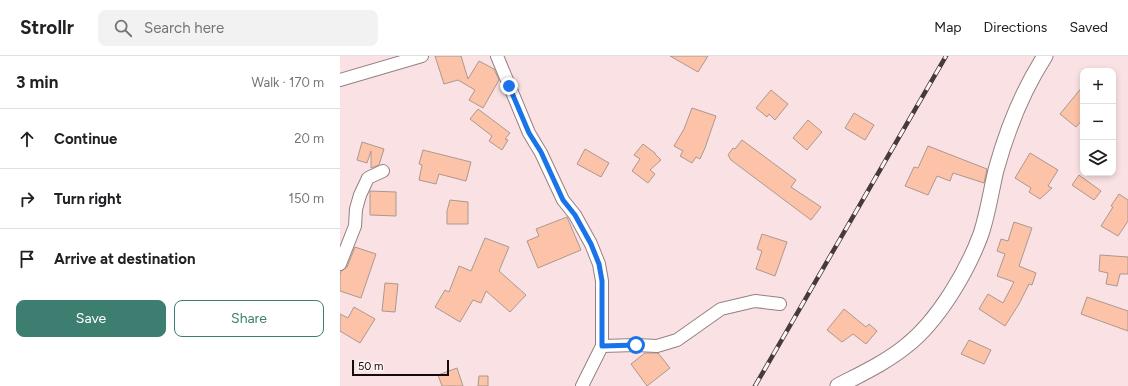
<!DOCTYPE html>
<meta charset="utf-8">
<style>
:root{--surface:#fff;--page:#f2f2f2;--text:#202124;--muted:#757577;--line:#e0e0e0;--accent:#3c7e6f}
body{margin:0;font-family:Figtree,sans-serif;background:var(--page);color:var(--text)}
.controls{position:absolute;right:12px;top:12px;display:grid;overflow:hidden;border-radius:8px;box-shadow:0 2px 6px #0003}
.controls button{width:36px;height:36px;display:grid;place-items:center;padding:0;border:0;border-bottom:1px solid var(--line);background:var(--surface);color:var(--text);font:20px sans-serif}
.scale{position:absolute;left:12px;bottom:10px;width:97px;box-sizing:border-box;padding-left:4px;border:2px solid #130b0c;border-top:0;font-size:11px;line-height:14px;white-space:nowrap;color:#130b0c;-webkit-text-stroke:3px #fef4f4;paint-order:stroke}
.stop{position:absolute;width:12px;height:12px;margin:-9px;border:3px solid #1a73e8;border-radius:50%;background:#fff}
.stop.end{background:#1a73e8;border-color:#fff;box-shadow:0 1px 4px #0008}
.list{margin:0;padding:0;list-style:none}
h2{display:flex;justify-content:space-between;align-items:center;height:52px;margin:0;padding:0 16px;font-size:17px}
h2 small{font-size:13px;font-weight:400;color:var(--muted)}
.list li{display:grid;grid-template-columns:26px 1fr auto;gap:12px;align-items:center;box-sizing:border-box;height:60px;padding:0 16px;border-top:1px solid var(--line)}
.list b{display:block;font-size:15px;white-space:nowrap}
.list em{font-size:13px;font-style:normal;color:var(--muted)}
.actions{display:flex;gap:8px;padding:12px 16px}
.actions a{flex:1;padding:9px 0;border:1px solid var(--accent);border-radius:8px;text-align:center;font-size:14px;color:var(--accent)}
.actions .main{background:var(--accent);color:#fff}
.icon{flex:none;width:22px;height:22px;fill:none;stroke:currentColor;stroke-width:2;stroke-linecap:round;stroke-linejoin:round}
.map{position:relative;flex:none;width:788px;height:330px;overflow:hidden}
header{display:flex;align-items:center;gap:24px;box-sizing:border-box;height:56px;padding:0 20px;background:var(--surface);border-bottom:1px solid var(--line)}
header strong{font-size:19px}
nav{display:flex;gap:22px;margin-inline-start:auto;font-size:14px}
.search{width:280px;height:36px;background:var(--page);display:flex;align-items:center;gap:10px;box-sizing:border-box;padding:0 14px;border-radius:8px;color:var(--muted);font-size:15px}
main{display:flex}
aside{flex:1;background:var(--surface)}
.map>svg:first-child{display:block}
.building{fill:#fcc3a8;stroke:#ab988f}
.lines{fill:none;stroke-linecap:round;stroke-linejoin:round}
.minor-casing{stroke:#958081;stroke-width:14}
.tertiary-casing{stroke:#958081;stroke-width:17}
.minor{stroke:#fff;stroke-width:12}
.tertiary{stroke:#fff;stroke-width:15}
.rail-casing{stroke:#463a3c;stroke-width:4.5}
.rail{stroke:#fef4f4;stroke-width:3;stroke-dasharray:9;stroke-linecap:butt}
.route{stroke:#1a73e8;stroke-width:5}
</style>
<header>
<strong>Strollr</strong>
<div class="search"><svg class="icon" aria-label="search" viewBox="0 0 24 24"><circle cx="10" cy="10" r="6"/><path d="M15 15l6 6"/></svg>Search here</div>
<nav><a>Map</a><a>Directions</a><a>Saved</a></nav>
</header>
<main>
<aside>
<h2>3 min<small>Walk · 170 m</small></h2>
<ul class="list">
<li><svg class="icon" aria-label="ahead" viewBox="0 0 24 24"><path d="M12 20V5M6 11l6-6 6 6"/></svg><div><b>Continue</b></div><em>20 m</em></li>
<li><svg class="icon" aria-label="right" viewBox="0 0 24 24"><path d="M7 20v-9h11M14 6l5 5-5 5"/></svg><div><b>Turn right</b></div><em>150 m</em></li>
<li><svg class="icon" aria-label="arrive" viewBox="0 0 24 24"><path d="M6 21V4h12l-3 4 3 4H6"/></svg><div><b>Arrive at destination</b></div></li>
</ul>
<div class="actions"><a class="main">Save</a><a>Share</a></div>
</aside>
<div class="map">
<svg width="788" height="330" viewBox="0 0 788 330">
<rect width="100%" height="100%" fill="#fae2e4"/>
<!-- building -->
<g class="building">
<polygon points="95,0 121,0 128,23 139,5 154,13 159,24 143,52 129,44 135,34 118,24 104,28"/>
<polygon points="330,0 368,0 358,16"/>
<polygon points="743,30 743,63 736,71 720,58"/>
<polygon points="431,34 448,48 435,64 429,58 427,61 416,52"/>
<polygon points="352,52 376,60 365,92 360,103 356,101 352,107 340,100 343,95 334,90 344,73"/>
<polygon points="138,53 170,77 165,83 168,84 162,94 149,85 152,80 130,63"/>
<polygon points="514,57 534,69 525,84 505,72"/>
<polygon points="468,64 482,76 467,94 453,82"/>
<polygon points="402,84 456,124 451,131 481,151 471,164 391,104 388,99 393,92 395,93"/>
<polygon points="22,86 44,93 39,109 31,112 31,95 27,107 17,104"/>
<polygon points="303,88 315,97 315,98 321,104 310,114 315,118 308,127 292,115 300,103 294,99"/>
<polygon points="588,90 647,113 644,127 613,117 610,125 597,120 588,139 565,130 574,111 578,112"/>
<polygon points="245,93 269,107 261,121 237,108"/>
<polygon points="83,94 131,106 126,125 99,118 96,128 79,124 82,109 79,108"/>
<polygon points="690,97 718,114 708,130 712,132 700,143 689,136 691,132 675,122"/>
<polygon points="739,119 761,135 754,144 732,129"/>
<polygon points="30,135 56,136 56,160 30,159"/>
<polygon points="779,138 788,144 788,165 778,180 761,170 773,151 771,150"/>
<polygon points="110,144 128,146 128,168 107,168 107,155"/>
<polygon points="227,161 241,194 198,212 187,185 199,180 196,173"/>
<polygon points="674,166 692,172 679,210 696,217 692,229 689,228 679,248 665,270 639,253 648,238 663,247 674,226 657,220 665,198 657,195 661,183 668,185"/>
<polygon points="422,178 447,186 435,220 416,213 422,195 417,193"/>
<polygon points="145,182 169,191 159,215 186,239 170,256 146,235 141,247 133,244 120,266 95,251 105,234 109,236 119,210 131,215"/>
<polygon points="15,191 36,198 21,242 0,235 0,219 1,215 7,211"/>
<polygon points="760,199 788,201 788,218 780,218 777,230 766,228 768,217 759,215"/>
<polygon points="45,227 58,228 55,256 42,255"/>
<polygon points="747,241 788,255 788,275 741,258"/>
<polygon points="14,251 35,263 20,287 0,275 0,258 8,262"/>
<polygon points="504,253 526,271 529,268 537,275 526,288 513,278 502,286 487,274"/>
<polygon points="629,284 651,294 644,308 621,298"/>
<polygon points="305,297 318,297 330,312 307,330 291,308"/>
<polygon points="117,312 123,330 102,330 98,319"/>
<polygon points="139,320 148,320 148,330 138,330"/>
</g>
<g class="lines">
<defs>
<g id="minor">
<polyline points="157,0 189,77 201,97 223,144 235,159 251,188 259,208 262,225 262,290 242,330"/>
<polyline points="0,24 82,0"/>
<polyline points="0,208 15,170 16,153 20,139 28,122 43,115"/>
<polyline points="262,290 296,289 317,290 337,284 381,253 415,245 440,248"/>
</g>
<path id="tertiary" d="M498,330C521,318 545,307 566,290C598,265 627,216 641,178C648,157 651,135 656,114C667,74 683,34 705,0"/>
</defs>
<!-- minor casing -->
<use href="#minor" class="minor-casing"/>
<!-- tertiary casing -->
<use href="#tertiary" class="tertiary-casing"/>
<!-- minor -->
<use href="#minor" class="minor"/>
<!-- tertiary -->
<use href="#tertiary" class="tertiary"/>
<defs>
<polyline id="rail" points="415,330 606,0"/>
</defs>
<!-- rail casing -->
<use href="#rail" class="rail-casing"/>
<!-- rail -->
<use href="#rail" class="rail"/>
</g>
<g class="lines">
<!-- route -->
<polyline class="route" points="169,30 189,77 201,96 223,144 235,159 251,188 259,208 262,225 262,290 296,289"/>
</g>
</svg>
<div class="controls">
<button>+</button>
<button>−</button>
<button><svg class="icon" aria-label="layers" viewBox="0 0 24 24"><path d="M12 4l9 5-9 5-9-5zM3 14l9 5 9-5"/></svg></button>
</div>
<div class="scale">50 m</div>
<div class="stop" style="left:296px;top:289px"></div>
<div class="stop end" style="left:169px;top:30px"></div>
</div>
</main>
